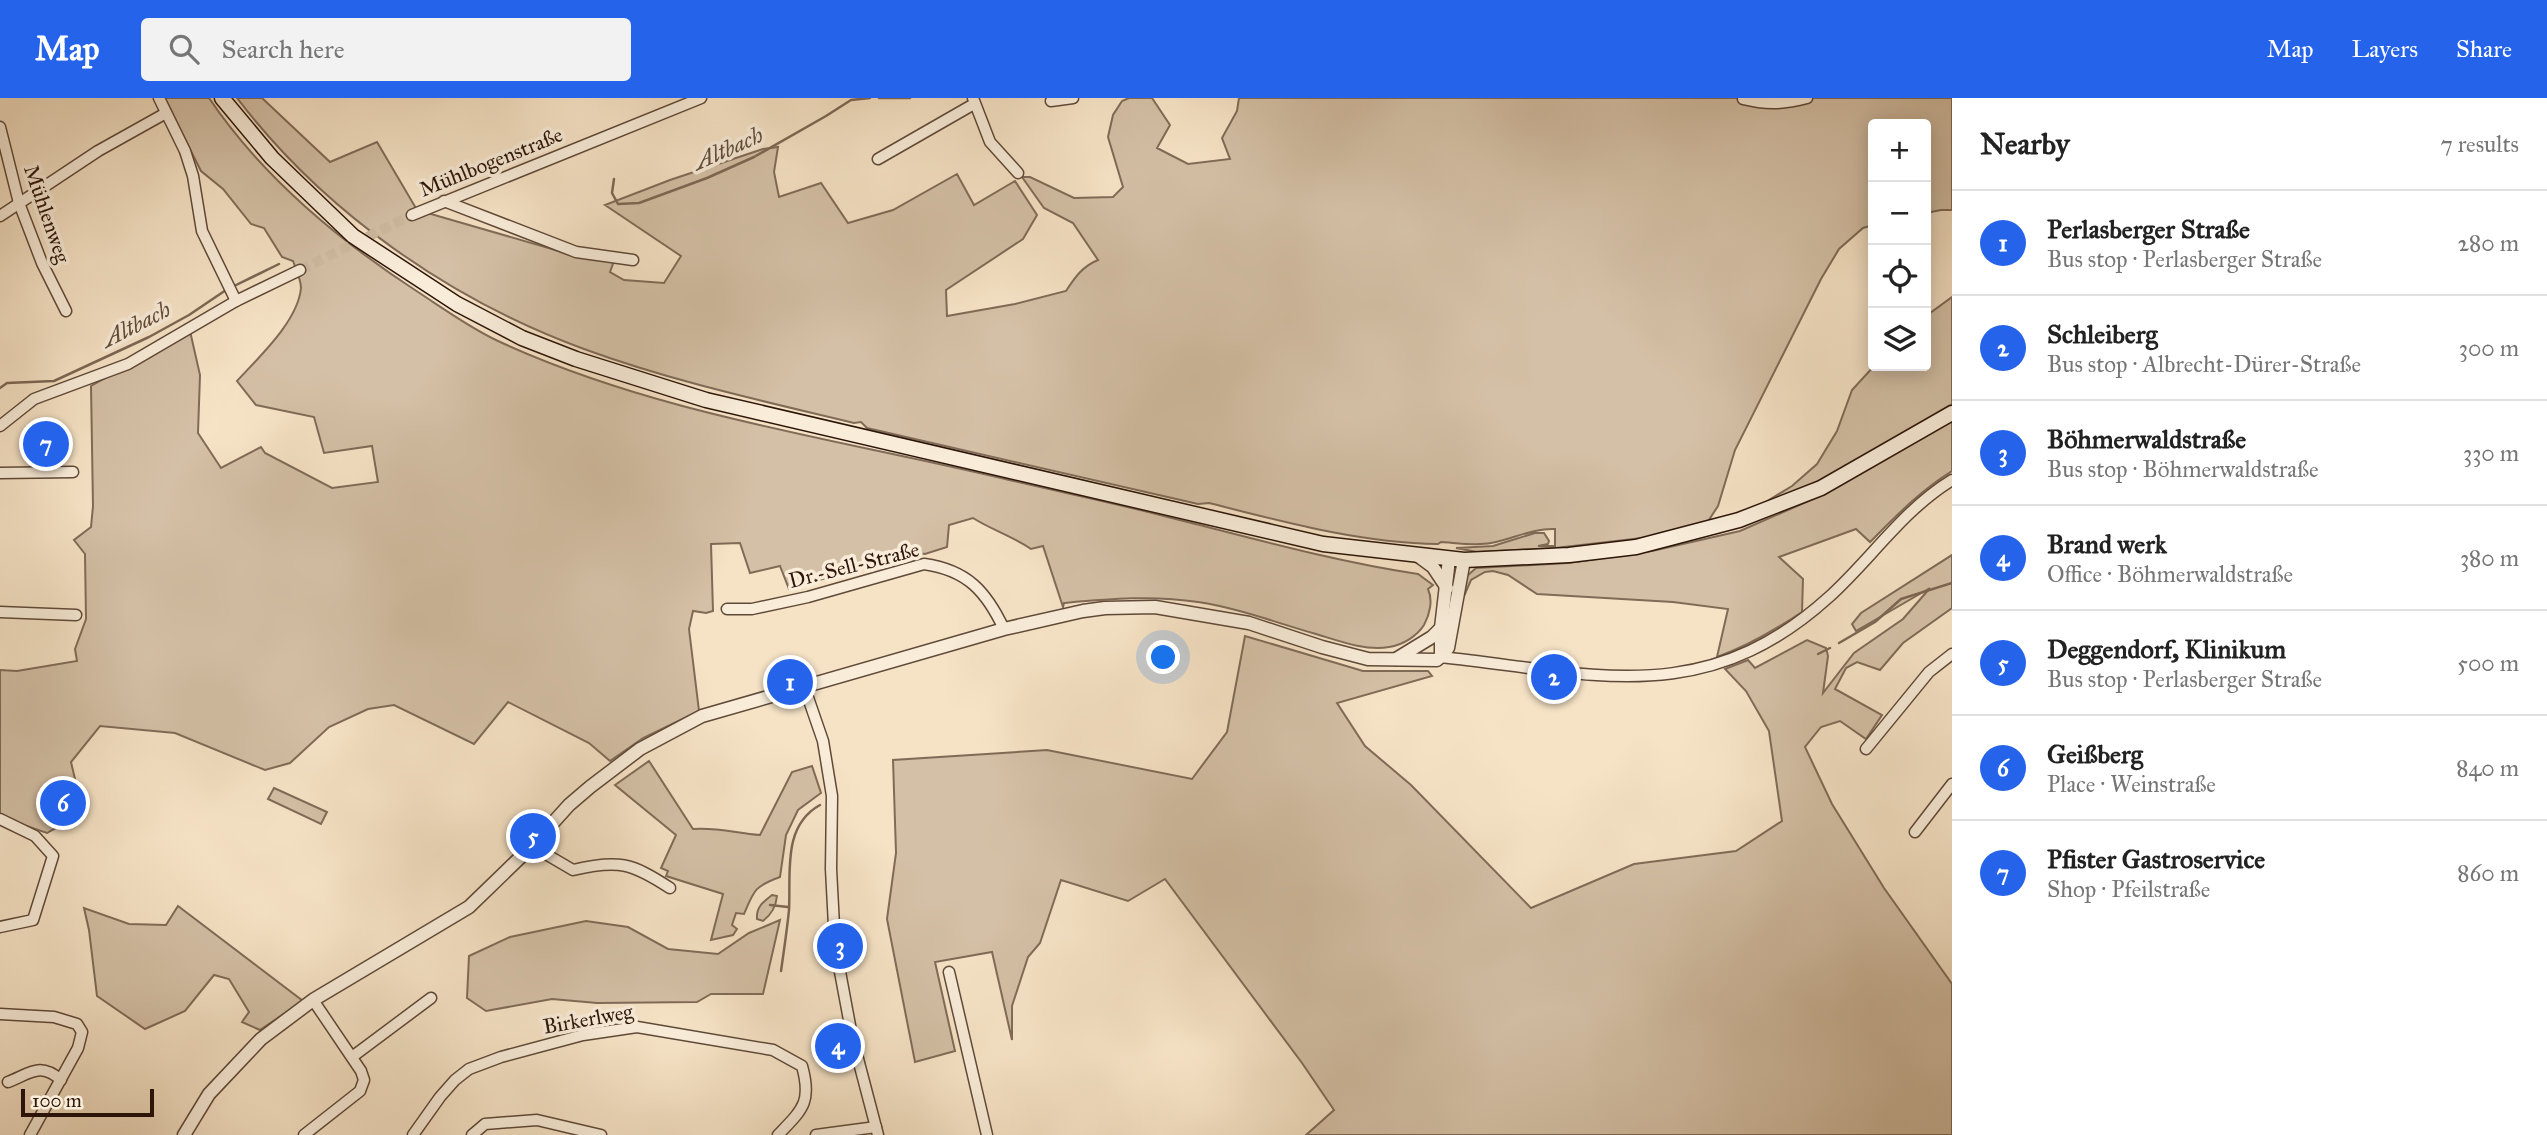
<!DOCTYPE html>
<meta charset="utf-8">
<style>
:root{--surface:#fff;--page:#f2f2f2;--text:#222;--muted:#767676;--line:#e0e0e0;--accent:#2563eb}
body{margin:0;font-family:"IM FELL Great Primer",serif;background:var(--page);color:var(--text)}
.controls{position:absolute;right:21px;top:21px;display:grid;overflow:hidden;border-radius:7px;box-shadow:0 4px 18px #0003}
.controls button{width:63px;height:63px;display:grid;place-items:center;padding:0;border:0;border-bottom:2px solid var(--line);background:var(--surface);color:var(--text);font:35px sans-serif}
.scale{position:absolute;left:21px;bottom:18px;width:133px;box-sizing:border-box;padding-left:7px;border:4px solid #2d1609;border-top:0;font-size:19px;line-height:24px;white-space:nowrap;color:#2d1609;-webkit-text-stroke:5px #f9edda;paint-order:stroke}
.you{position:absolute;left:1164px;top:560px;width:24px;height:24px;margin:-18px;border:5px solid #fff;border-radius:50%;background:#1a73e8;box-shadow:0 0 0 10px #1a73e833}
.badge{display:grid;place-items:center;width:46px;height:46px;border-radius:50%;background:var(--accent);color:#fff;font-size:23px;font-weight:700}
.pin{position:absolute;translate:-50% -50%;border:4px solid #fff;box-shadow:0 2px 7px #0006}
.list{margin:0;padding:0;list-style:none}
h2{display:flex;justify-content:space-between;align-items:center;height:91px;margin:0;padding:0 28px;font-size:30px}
h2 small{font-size:23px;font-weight:400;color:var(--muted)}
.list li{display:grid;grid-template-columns:46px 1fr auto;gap:21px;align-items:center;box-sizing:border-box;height:105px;padding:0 28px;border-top:2px solid var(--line)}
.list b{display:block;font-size:26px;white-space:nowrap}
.list p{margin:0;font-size:23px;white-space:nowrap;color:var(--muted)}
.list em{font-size:23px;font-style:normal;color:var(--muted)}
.icon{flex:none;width:38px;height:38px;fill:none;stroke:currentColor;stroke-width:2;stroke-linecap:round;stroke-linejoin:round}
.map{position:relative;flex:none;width:1952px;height:1037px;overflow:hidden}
header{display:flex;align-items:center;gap:42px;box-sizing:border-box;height:98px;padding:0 35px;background:var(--accent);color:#fff}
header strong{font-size:33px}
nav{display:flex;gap:38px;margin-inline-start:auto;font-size:24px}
.search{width:490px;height:63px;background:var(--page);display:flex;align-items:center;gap:18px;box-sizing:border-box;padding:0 24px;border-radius:7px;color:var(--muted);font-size:26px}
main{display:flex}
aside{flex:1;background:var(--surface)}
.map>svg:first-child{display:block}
.green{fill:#d4c0a6;stroke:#806b58;stroke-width:2}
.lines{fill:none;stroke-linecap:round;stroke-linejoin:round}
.stream{stroke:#7d6754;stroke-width:2.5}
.minor-tunnel{stroke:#cebaa0;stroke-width:10;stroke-dasharray:10 5;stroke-linecap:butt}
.minor-casing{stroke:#5f4938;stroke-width:13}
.tertiary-casing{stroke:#5f4938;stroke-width:15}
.secondary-casing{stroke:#2d1609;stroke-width:17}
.minor{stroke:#f9edda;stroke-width:10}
.tertiary{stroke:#f9edda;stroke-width:12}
.secondary{stroke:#f9edda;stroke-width:14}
.labels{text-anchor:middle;stroke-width:7;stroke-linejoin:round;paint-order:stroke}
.street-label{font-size:21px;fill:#2d1609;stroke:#f9edda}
.water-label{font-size:23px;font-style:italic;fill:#624c3b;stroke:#f9edda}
</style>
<header>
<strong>Map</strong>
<div class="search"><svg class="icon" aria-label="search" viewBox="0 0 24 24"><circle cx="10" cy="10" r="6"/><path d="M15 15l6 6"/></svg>Search here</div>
<nav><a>Map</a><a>Layers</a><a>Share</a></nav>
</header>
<main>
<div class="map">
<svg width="1952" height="1037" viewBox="0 0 1952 1037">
<rect width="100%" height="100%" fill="#f6e3c6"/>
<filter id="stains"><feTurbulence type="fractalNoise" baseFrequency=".00286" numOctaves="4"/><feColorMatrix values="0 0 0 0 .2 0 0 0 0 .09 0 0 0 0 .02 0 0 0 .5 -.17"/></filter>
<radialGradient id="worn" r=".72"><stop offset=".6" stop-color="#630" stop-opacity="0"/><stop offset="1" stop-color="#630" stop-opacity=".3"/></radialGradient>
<!-- green -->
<g class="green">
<path d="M164,0H209C263,80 338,142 418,194C444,211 470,230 498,243C656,316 833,340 1001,380C1055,393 1110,404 1164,418C1248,439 1332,463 1418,476L1433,487L1428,491C1433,502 1430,516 1424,527C1417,538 1403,547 1389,549C1365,553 1339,543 1316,536C1277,525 1238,510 1198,504C1153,497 1109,501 1064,505L1063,509L1043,448L1031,451C1012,438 992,432 973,420L949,427L947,449L925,456L913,454L789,491L780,468L750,475L740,445L711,446L713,513L706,515L693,513L689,531L699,613L643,640L610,663L589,645L508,604L474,646L394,607L368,611L329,629L290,665L265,672L175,635L100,628L71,664L75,681L61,727L47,735L0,719V572L17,573L77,563L75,551L86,521L85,456L74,442L91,429L93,408L91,288L190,233L200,277L198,335L221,370L261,349L265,355L332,390L378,384L372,348L324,355L314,319L256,307L237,283C259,259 298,223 301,190C301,182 296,171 293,163L282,159L264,130L251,126L223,91L201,73Z"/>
<path d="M237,0H262L330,64L377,44L417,112L576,158L614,163L610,174L624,182L664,185L681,158L605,107L670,82L763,51L778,49L774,74L779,99L821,85L848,125L893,112L957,76L974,107L1015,83L1037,117L1023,141L946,192L947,218L1015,206L1066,193C1075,179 1083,168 1098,162L1073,125L1044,110L1022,79H1030L1074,100L1113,99L1123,89L1108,39L1113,17L1122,3L1129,0H1152L1170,27L1157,50L1188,66L1230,61L1222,40L1237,13L1239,0H1952V112H1941L1926,115V26H1873V127L1863,130L1839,151L1821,181L1735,352L1718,408L1705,428L1651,439L1555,450L1477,454L1456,450L1493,448L1535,435H1544L1549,443L1548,446L1538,448H1555V431C1532,430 1514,441 1491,445C1475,448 1457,445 1441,444L1438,446C1360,445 1284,424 1209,405L1198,406L867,330L861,324L854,325C763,303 671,283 584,251C450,202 324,114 237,0Z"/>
<polygon points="1952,199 1952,306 1882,349 1806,390 1764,405 1792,388 1817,366 1837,333 1852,292 1874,268 1926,268 1926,218"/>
<path d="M1952,322V373C1921,392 1896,418 1870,444L1856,431L1779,459L1803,481L1802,514C1775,532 1748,548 1717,559L1728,511L1673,504L1537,496L1508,477L1493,473L1485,474L1471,482L1461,505L1467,478L1476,470L1568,465L1652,453L1740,433L1820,398Z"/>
<polygon points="1952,457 1952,510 1903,545 1880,572 1857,564 1846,570 1835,591 1882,617 1866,641 1840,623 1821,629 1805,649 1832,706 1884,790 1952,886 1952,1037 1306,1037 1334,1012 1302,965 1165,781 1128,803 1061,782 1040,845 1028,859 1012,908 1012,942 992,854 935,864 955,953 915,964 887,821 896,755 893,662 1047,652 1192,681 1227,634 1245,538 1363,573 1428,573 1432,578 1337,605 1365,648 1411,687 1531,810 1634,766 1736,753 1782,723 1769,633 1746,593 1725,571 1748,562 1755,570 1807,542 1826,550 1828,558 1823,595 1854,555 1903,521 1930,490 1856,533 1852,526 1861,515"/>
<path d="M649,663L693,731C716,729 736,735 760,737L792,674L812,668L821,695L798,712L786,737L780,779C755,788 754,792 744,816L736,815L732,827L737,831L733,837L711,842L723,796L666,778L668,773L661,770L676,737L615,687Z"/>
<polygon points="274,690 327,714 321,726 268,701"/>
<path d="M772,797L777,798C776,808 771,817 763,823L757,821C756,809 763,804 772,797Z"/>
<polygon points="178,808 303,903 260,932 242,924 249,914 229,881 214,877 185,913 145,931 97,898 89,832 84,810 129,826 166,827"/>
<polygon points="780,822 763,896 711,896 697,904 597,905 552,901 486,913 467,900 469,858 510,839 586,823 628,829 668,851 718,856 749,835"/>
</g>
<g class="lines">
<!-- stream -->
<g class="stream">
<polyline points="879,0 910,0"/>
<polyline points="614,81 612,95 618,106 639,105 707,80 754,59 826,18 851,2 870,0"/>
<polyline points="232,189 279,166"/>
<polyline points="0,290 7,285 54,283 149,239 189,217 226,192"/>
<polyline points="1839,545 1875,524 1901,501 1952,485"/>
<polyline points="1818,556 1830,550"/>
<polyline points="770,807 788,809"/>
<path d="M781,873C784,852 787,832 789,812C791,775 782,728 820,707"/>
</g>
<!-- minor-tunnel -->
<polyline class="minor-tunnel" points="300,172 412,117"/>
<defs>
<g id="minor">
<polyline points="159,0 185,53 193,78 202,133 236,203"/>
<polyline points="973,0 990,44 1018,75"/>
<path d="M1743,1C1767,7 1784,6 1807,0"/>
<polyline points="1051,3 1073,0"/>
<polyline points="0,29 19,105 42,165 66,213"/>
<polyline points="878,61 974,6"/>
<polyline points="444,103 576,154 633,162"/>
<polyline points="412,117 701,0"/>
<polyline points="0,118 98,53 166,15"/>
<polyline points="0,328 34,301 128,266 236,203 300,172"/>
<polyline points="0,375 73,374"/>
<path d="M727,511H752L808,499L924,466C967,472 986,493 1004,531"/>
<polyline points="0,514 76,517"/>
<path d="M1441,559C1592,575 1703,613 1829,499C1871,461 1903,412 1952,382"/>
<polyline points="804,588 823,643 832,698 831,771 835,847 852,938 878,1037"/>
<polyline points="1866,651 1929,574 1952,556"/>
<polyline points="0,721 35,738 53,758 33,822 0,829"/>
<polyline points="1915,734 1952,686"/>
<path d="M532,748L573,772C618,761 632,765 670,790"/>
<polyline points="949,874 987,1037"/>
<polyline points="0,916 54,919 77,926 82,934 78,950 30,1037"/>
<polyline points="352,959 431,900"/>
<path d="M8,984C31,975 40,964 61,982"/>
<polyline points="304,1037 360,993 364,982 361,973 313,902"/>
<path d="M413,1037L440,999L455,982L469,971L501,959L583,937L637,929L773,952L802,968C812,1004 803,1011 778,1037"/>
<polyline points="472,1037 485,1026 537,1022 601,1037"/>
<polyline points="816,1037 876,1029"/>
</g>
<g id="tertiary">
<polyline points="1418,458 1433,469 1447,490"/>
<polyline points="1441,559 1441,530 1449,461"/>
<polyline points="1396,561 1432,539 1441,530"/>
<polyline points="184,1037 209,996 261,941 313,902 469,809 532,748 569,707 590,689 640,651 702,618 1004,531 1083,513 1105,510 1155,509 1249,525 1322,549 1368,561 1437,562 1448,550 1464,462"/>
</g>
<polyline id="secondary" points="222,0 272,60 353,138 457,206 522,240 576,261 706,302 1323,446 1464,462 1569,457 1636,449 1739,422 1821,390 1952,315"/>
</defs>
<!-- minor casing -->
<use href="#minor" class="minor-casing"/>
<!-- tertiary casing -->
<use href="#tertiary" class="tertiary-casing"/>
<!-- secondary casing -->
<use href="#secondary" class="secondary-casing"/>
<!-- minor -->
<use href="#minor" class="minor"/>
<!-- tertiary -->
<use href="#tertiary" class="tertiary"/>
<!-- secondary -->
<use href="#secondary" class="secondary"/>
</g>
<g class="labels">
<!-- street labels -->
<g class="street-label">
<text transform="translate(491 64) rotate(-22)" y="7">Mühlbogenstraße</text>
<text transform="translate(47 116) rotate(71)" y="7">Mühlenweg</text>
<text transform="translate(854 467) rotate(-14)" y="7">Dr.-Sell-Straße</text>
<text transform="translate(588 921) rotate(-10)" y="7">Birkerlweg</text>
</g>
<!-- water labels -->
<g class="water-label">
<text transform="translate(728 50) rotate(-24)" y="8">Altbach</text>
<text transform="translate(136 226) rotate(-27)" y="8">Altbach</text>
</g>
</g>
<rect width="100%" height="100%" filter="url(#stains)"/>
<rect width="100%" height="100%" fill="url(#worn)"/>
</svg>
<div class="controls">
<button>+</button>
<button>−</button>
<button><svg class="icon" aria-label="locate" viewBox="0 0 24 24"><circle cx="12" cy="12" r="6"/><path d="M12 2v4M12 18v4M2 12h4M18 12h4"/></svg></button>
<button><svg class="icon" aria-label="layers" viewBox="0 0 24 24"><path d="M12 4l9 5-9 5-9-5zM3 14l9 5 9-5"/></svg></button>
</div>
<div class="scale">100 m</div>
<div class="you"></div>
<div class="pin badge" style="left:790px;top:584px">1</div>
<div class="pin badge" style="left:1554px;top:579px">2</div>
<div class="pin badge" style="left:840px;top:848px">3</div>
<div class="pin badge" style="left:838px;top:948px">4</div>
<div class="pin badge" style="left:533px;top:738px">5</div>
<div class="pin badge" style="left:63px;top:705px">6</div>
<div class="pin badge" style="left:46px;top:346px">7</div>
</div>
<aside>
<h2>Nearby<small>7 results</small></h2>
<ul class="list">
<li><span class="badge">1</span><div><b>Perlasberger Straße</b><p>Bus stop · Perlasberger Straße</p></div><em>280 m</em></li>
<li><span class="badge">2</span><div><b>Schleiberg</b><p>Bus stop · Albrecht-Dürer-Straße</p></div><em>300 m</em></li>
<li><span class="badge">3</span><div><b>Böhmerwaldstraße</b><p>Bus stop · Böhmerwaldstraße</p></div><em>330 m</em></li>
<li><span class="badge">4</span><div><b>Brand werk</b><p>Office · Böhmerwaldstraße</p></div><em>380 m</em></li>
<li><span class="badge">5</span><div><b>Deggendorf, Klinikum</b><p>Bus stop · Perlasberger Straße</p></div><em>500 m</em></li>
<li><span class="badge">6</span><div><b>Geißberg</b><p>Place · Weinstraße</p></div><em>840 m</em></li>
<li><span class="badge">7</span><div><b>Pfister Gastroservice</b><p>Shop · Pfeilstraße</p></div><em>860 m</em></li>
</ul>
</aside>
</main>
